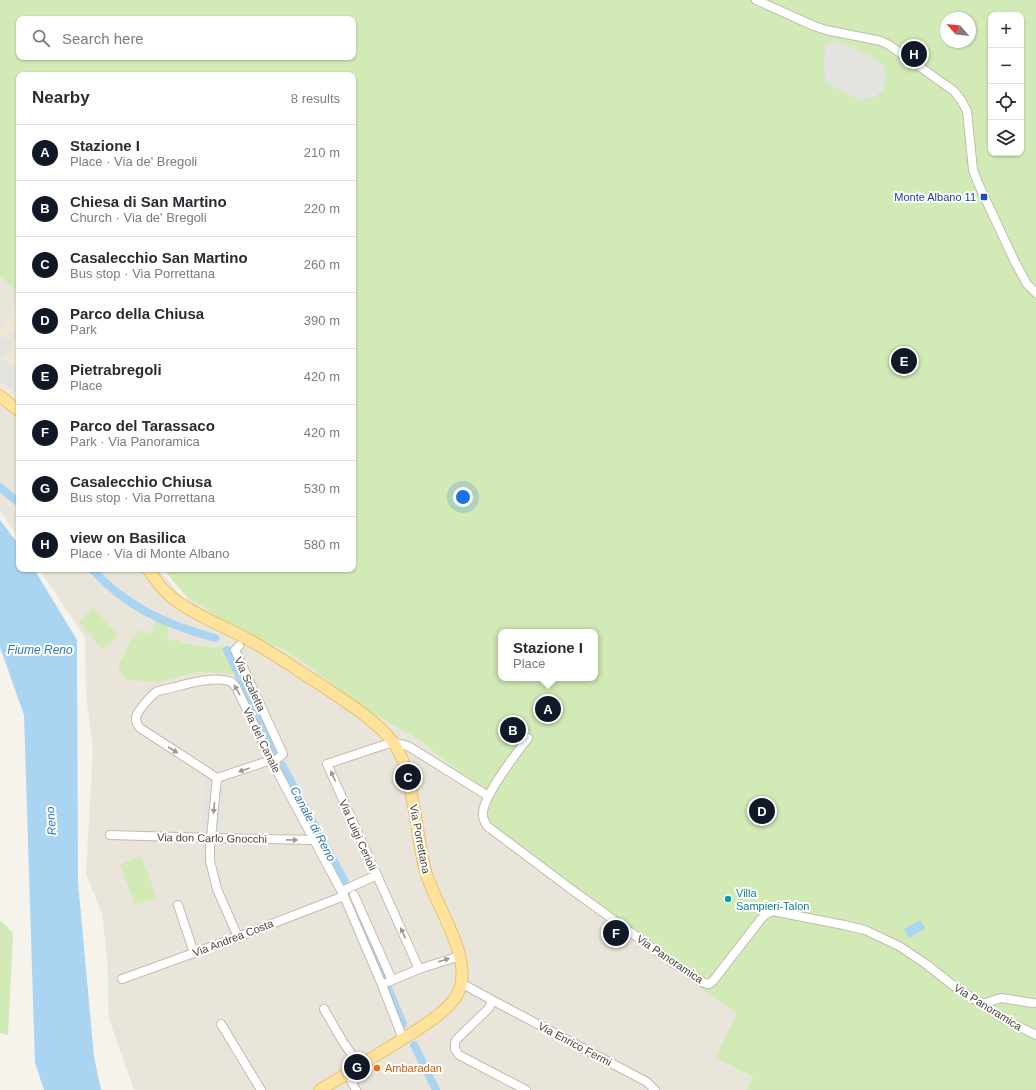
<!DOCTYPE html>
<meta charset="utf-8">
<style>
:root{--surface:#fff;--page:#f2f2f3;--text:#2b2b33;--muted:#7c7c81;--line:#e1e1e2;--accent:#111827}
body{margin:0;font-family:Helvetica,sans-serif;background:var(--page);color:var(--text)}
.controls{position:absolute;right:12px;top:12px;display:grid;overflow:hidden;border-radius:8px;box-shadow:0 1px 3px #0004}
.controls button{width:36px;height:36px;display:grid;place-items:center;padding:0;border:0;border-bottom:1px solid var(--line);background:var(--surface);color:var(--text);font:20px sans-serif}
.compass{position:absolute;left:940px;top:12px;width:36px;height:36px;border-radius:50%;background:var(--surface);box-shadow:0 1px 3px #0004;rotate:297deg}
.you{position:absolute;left:463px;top:497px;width:14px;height:14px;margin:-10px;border:3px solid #fff;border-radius:50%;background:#1a73e8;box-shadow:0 0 0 6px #1a73e833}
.badge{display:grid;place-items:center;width:26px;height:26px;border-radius:50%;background:var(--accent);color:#fff;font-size:13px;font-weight:700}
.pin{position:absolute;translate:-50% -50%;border:2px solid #fff;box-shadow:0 1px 4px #0006}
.popup{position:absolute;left:498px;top:629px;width:100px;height:52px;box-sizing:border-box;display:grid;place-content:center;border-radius:8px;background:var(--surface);filter:drop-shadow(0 1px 3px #0005);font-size:13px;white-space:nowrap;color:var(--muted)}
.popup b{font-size:15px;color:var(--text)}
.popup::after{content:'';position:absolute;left:50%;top:100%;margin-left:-8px;border:8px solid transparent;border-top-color:var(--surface)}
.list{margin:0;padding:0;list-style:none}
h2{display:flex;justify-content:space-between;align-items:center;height:52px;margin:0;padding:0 16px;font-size:17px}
h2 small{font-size:13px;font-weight:400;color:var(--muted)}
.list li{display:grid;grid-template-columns:26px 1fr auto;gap:12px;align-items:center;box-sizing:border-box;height:56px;padding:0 16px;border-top:1px solid var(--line)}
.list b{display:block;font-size:15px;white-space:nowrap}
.list p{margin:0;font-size:13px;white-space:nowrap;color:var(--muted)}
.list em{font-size:13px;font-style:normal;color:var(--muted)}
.icon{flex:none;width:22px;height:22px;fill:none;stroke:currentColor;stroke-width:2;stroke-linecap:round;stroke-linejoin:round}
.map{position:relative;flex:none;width:1036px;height:1090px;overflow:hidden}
.search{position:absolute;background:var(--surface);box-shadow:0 1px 3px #0004;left:16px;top:16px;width:340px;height:44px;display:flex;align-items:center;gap:10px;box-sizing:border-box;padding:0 14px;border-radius:8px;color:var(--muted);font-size:15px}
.panel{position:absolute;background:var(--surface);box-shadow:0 1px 3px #0004;left:16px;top:72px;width:340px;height:500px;border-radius:8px}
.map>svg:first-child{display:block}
.residential{fill:#eae5da}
.education{fill:#efe8d6}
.green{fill:#d2eab5;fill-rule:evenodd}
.parking{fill:#e5e3e0}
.water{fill:#a9d4f2}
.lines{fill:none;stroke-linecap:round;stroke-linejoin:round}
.canal{stroke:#a9d4f2;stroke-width:8}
.minor-casing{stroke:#c2bbae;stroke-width:10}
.major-casing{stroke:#e6c16a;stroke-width:13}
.minor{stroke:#fff;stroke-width:8}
.major{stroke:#ffe39c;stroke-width:11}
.oneway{fill:#9c9892}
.transit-dot{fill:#1a4fb4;stroke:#fff;stroke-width:1.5}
.culture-dot{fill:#0f9aa8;stroke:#fff;stroke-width:1.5}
.food-dot{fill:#e8710a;stroke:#fff;stroke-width:1.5}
.labels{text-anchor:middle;stroke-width:4;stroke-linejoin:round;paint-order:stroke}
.transit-label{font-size:11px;fill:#164399;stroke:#fff;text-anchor:end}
.street-label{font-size:11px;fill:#4b4439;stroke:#fff}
.culture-label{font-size:11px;fill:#0d838f;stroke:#fff;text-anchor:start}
.food-label{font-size:11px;fill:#c56008;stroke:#fff;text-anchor:start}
.water-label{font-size:12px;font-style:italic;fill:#2e7ab2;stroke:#fff}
</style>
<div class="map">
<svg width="1036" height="1090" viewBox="0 0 1036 1090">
<rect width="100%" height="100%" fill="#f6f3ec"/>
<!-- residential -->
<g class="residential">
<polygon points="0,275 19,286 19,539 0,511"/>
<polygon points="39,569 159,569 185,601 198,569 272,645 292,654 368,711 421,741 490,797 491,802 486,821 654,955 738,1014 715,1058 753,1077 746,1090 134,1090 109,1019 107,957 102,914 86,874 93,749 86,695 85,637"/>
</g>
<!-- education -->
<polygon class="education" points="19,304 19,411 0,397 0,331"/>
<!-- green -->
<g class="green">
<path d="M0,0H1036V1090H746L753,1077L715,1058L737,1014L654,955L629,936L621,947L602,934L610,921L486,821L491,802L490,797L421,741L368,711L292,654L234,627L187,597L163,569H353V75H19V292L0,277ZM991,15H1021V153H991ZM946,18H970V42H946ZM19,19H353V57H19ZM501,632H595V678H501Z"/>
<polygon points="93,607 118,635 103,650 79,622"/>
<polygon points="155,621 169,625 167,638 173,642 177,639 182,643 212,648 222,646 234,674 207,672 194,673 160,682 126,680 118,668 122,658 131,639 141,630 151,634"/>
<polygon points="141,856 157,898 135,905 120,864"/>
<polygon points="0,920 13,933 8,1035 0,1033"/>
</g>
<!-- parking -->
<g class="parking">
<polygon points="833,40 875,58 884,67 886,79 883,90 874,98 860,100 832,86 825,81 824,60 826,46"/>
<polygon points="19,325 19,335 12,343 14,346 3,360 19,370 19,395 0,382 0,335 6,339"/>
<polygon points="205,777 211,777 207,832 202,832"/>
<rect x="218" y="788" width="5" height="43"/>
</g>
<!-- water -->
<g class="water">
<polygon points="0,520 19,545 19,569 34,569 77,640 78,882 94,1057 101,1090 44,1090 35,1063 24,715 0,647"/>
<polygon points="920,920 925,928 909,938 904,929"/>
</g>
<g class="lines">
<!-- canal -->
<g class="canal">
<polyline points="0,487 19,503"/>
<path d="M92,569C126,607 167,625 215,638"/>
<polyline points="227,650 275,751"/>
<polyline points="282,765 345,882"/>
<polyline points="349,893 383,976"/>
<polyline points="388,988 403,1024"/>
<polyline points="414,1045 436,1090"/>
</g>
<defs>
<g id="minor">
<polyline points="756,0 814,26 826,30 881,41 889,45 954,91 961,100 967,111 973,170 978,183 1014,260 1027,284 1036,293"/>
<polyline points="239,646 235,650 283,754 272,763"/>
<path d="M528,738C516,754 485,793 483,812C482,817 484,821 487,826L575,892L669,960L704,983L709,984L713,981L761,919L765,915L772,911L844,925L865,930L899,946L926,964L954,986L1006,1020L1036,1035"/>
<path d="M217,778L140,728C137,725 136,721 136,717C138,710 152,694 158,691C162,690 167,689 171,688C187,684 212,676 229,681C232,682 234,684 236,687L271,760L344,896L382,985L403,1039"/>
<polyline points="217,778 210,847 210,861 217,889 238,937"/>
<polyline points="217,778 271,760"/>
<polyline points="110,835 211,838 315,840"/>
<polyline points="342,891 377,875"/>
<polyline points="354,895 392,980"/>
<polyline points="178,905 194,953"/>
<polyline points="419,969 327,764 393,742 408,746 429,759 488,796"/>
<polyline points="122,979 238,937 344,896"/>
<polyline points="388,982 419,969 460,956"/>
<polyline points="461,983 492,1000 489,1008 456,1040 455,1043 455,1049 459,1055 526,1090"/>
<polyline points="492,1000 647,1082 655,1090"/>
<polyline points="982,1004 1001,998 1033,1003"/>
<polyline points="324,1009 343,1042 360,1066"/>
<polyline points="221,1024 261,1090"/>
<polyline points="347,1073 356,1090"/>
</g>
<g id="major">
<polyline points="0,396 19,411"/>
<path d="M148,569C154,577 159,586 167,593C187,612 224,626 249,640C274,653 297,670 321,685C343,700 376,720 392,741C400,751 405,765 408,777C412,795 415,813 418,831C420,845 422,859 426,873C436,907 476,961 457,995C446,1014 413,1032 395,1044C370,1059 345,1075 320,1090"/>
</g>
</defs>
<!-- minor casing -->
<use href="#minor" class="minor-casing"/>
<!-- major casing -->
<use href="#major" class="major-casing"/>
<!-- minor -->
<use href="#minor" class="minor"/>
<!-- major -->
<use href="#major" class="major"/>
</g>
<!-- one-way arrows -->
<defs><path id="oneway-solid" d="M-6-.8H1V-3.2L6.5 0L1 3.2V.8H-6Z"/></defs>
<g class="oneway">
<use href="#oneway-solid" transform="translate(237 690) rotate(-120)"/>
<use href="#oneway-solid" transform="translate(173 750) rotate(33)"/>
<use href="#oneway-solid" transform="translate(244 770) rotate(161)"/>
<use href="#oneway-solid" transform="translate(333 776) rotate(-114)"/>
<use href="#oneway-solid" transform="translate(214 808) rotate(96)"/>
<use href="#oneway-solid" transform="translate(292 840) rotate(1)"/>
<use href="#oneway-solid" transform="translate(403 933) rotate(-115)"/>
<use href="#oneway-solid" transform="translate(444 960) rotate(-18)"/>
</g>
<!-- markers -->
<rect class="transit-dot" x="980" y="193" width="8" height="8" rx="2"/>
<circle class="culture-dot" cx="728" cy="899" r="4"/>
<circle class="food-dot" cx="377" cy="1068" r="4"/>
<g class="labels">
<!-- transit labels -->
<g class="transit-label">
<text x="976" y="201">Monte Albano 11</text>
</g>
<!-- street labels -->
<g class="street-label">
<text transform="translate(250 684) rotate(65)" y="4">Via Scaletta</text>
<text transform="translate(262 740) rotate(64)" y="4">Via del Canale</text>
<text transform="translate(358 835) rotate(66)" y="4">Via Luigi Cerioli</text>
<text transform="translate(212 838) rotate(1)" y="4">Via don Carlo Gnocchi</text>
<text transform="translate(420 839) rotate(79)" y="4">Via Porrettana</text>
<text transform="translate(233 938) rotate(-21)" y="4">Via Andrea Costa</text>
<text transform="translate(670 959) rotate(34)" y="4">Via Panoramica</text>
<text transform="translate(988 1007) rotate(32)" y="4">Via Panoramica</text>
<text transform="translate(575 1044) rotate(28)" y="4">Via Enrico Fermi</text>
</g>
<!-- culture labels -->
<g class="culture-label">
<text x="736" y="897">Villa<tspan x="736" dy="13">Sampieri-Talon</tspan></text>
</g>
<!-- food labels -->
<g class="food-label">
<text x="385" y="1072">Ambaradan</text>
</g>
<!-- water labels -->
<g class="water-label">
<text x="40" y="654">Fiume Reno</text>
<text transform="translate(51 821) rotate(-94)" y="4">Reno</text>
<text transform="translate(313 824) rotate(62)" y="4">Canale di Reno</text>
</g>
</g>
</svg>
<div class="controls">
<button>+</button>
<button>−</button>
<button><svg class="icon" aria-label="locate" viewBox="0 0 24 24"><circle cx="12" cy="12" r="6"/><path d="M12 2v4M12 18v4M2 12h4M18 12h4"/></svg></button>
<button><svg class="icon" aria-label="layers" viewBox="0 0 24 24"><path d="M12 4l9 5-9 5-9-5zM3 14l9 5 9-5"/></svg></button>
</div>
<svg class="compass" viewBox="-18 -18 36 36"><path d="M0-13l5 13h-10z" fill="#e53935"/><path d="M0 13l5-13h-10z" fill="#7c7c81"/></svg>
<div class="you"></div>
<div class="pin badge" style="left:548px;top:709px">A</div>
<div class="popup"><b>Stazione I</b>Place</div>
<div class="pin badge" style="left:513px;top:730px">B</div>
<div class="pin badge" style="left:408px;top:777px">C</div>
<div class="pin badge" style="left:762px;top:811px">D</div>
<div class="pin badge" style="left:904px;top:361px">E</div>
<div class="pin badge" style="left:616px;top:933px">F</div>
<div class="pin badge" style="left:357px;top:1067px">G</div>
<div class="pin badge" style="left:914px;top:54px">H</div>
<div class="search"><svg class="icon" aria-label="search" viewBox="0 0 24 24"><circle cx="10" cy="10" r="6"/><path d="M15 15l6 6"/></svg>Search here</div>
<section class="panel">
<h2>Nearby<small>8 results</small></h2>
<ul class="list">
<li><span class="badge">A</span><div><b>Stazione I</b><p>Place · Via de' Bregoli</p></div><em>210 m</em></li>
<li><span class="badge">B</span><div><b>Chiesa di San Martino</b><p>Church · Via de' Bregoli</p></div><em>220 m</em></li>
<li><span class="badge">C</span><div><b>Casalecchio San Martino</b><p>Bus stop · Via Porrettana</p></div><em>260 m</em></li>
<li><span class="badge">D</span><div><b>Parco della Chiusa</b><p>Park</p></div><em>390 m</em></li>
<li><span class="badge">E</span><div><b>Pietrabregoli</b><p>Place</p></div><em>420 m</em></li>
<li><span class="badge">F</span><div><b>Parco del Tarassaco</b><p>Park · Via Panoramica</p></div><em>420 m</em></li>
<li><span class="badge">G</span><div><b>Casalecchio Chiusa</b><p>Bus stop · Via Porrettana</p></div><em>530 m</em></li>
<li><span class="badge">H</span><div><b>view on Basilica</b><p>Place · Via di Monte Albano</p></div><em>580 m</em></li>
</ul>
</section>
</div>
